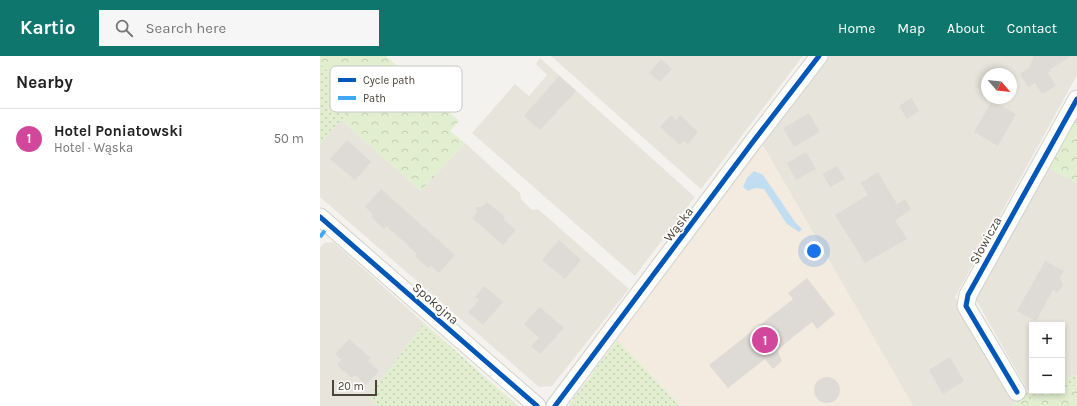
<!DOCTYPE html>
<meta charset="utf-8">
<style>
:root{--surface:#fff;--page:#f6f6f6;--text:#222;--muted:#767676;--line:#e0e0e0;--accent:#0f766e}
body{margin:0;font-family:Karla,sans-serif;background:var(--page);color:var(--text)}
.controls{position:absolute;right:12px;bottom:12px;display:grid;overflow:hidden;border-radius:0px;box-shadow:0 2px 6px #0003}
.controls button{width:36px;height:36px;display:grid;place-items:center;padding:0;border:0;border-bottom:1px solid var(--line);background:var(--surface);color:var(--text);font:20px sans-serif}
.compass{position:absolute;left:661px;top:12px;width:36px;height:36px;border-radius:50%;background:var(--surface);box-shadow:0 2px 6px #0003;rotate:118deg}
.scale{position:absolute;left:12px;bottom:10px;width:45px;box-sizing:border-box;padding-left:4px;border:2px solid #4b4439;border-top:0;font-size:11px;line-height:14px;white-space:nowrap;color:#4b4439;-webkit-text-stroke:3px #fff;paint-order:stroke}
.you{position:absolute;left:494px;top:195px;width:14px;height:14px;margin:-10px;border:3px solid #fff;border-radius:50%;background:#1a73e8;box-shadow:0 0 0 6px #1a73e833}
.badge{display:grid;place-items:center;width:26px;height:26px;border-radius:50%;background:var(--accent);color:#fff;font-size:13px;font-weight:700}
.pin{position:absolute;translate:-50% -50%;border:2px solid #fff;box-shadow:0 1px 4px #0006}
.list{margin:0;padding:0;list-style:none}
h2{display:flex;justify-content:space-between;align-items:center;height:52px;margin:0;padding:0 16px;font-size:17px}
h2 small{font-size:13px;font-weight:400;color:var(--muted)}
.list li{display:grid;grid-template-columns:26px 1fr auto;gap:12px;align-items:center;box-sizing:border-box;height:60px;padding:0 16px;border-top:1px solid var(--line)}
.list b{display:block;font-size:15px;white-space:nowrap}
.list p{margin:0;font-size:13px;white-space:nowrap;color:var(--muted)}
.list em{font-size:13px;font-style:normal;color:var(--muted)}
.icon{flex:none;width:22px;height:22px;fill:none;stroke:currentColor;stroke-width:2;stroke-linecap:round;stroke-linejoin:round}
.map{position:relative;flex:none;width:757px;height:350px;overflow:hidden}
header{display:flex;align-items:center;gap:24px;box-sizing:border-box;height:56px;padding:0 20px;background:var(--accent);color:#fff}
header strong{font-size:19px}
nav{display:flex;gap:22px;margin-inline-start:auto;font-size:14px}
.search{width:280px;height:36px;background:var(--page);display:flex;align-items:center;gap:10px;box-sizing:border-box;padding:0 14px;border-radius:0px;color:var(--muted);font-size:15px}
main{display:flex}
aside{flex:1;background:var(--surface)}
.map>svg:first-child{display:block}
.residential{fill:#e7e4dc;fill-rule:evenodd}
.commercial{fill:#f3ebdf}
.grass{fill:url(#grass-dots)}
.forest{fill:url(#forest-crowns)}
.water{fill:#c0ddf1}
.building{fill:#dedbd6}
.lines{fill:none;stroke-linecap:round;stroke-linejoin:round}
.minor-casing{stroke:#d2d0cb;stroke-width:19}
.minor{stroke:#fdfdfc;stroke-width:17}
.quiet{stroke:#3fa9f5;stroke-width:4;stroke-dasharray:8 4;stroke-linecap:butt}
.cycleway-casing{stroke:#fff;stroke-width:8}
.cycleway{stroke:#0057b8;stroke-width:5}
.labels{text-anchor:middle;stroke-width:3.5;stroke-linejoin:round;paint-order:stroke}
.street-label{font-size:13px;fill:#4b4439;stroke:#fff}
.key{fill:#fff;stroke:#c9c7c4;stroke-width:1}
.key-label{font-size:11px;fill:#4b4439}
</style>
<header>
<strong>Kartio</strong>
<div class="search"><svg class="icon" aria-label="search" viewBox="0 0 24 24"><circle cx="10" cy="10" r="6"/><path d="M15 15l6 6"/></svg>Search here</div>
<nav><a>Home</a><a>Map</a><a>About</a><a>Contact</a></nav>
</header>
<main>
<aside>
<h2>Nearby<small></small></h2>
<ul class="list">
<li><span class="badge" style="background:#d1479c">1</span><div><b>Hotel Poniatowski</b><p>Hotel · Wąska</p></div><em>50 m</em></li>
</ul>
</aside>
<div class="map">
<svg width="757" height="350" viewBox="0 0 757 350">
<defs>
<pattern id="grass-dots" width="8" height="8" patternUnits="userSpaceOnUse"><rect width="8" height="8" fill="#e1eecf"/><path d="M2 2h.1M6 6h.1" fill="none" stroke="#c3cdb2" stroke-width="1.8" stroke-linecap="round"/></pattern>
<pattern id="forest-crowns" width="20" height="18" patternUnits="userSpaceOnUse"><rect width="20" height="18" fill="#e1eecf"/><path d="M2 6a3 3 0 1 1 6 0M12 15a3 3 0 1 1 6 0" fill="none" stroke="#c3cdb2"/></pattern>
</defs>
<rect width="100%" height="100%" fill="#f4f2ee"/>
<!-- residential -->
<g class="residential">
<polygon points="231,0 483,0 381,133"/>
<path d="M504,0H757V19L635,241L695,347L691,350H593L442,88ZM667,18H691V42H667Z"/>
<polygon points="220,2 375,141 315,220 152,77 195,28 209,40 227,19 216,8"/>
<polygon points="21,64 101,135 145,87 200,137 201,143 212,154 218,153 309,233 232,330 219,331 0,141 0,88"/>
<polygon points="727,111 757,127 757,319 742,324 742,269 712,269 712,334 708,335 655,242"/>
<polygon points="13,186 104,267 49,341 58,350 0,350 0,192 4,187"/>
</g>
<!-- commercial -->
<polygon class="commercial" points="442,88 593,350 360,350 297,284"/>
<!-- grass -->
<g class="grass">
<polygon points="0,8 40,43 0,88"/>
<polygon points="104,267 198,350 58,350 48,342"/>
<polygon points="297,284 360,350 248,350"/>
<polygon points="757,319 757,329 742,334 742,324"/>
<polygon points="712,334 712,335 737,335 695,347 692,343"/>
</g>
<!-- forest -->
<g class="forest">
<polygon points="0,0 66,0 139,65 130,75 145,87 101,135 21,64 39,43 0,8"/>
<polygon points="757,56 757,127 727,111"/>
<polygon points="757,329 757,350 691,350 695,347 737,335 742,335 742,334"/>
</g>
<!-- water -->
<polygon class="water" points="434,115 443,119 475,166 482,173 479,176 467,168 444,133 435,132 428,135 423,131 427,122"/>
<!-- building -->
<g class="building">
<polygon points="714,0 751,0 729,14 731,16 728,17 736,30 722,38 715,27 708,31 700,18 709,12"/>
<polygon points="341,3 352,13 340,26 329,17"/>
<polygon points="239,20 256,35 220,74 204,60"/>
<polygon points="591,42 599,55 587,63 579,50"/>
<polygon points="672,45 696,58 678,90 654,76"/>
<polygon points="489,57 500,76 474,91 463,72"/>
<polygon points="351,59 356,64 360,59 378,76 368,88 364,85 360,89 340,71"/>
<polygon points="27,84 51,106 35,124 10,103"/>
<polygon points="486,96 496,113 476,124 467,107"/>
<polygon points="517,110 525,123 510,131 502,118"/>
<polygon points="558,116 577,148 585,143 591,154 575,164 587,183 545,207 515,159 548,139 541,127"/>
<polygon points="61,133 135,199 119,217 111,210 108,212 95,200 97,198 81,183 66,170 64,173 51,161 53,158 45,151"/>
<polygon points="167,146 185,161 183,163 196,174 183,189 152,162 157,156 156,151 162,151"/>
<polygon points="239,184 261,204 245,223 222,204"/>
<polygon points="725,205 744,215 740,221 743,230 737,236 733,234 716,265 697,255"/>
<polygon points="487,222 515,258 497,273 492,266 457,294 462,305 453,313 445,303 408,332 389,309 473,243 468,237"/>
<polygon points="164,230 183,246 163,269 148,256 159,244 155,241"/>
<polygon points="220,251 244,272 220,298 211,290 219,282 204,268"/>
<polygon points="29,283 51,302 48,305 59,315 46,329 35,319 32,322 17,309 21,304 15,298"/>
<polygon points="630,301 644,325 623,338 609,314"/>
<circle cx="507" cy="334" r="13"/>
</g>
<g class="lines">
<defs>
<g id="minor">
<polyline points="0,161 217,350"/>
<polyline points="697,336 646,250 648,239 757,43"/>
<polyline points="235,350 432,87 499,0"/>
</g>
</defs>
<!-- minor casing -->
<use href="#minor" class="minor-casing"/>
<!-- minor -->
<use href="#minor" class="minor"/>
<!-- quiet -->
<polyline class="quiet" points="0,181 9,169"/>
<defs>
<g id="cycleway">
<polyline points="0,161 217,350"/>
<polyline points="697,336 646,250 648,239 757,43"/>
<polyline points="235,350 432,87 499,0"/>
</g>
</defs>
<!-- cycleway casing -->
<use href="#cycleway" class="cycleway-casing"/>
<!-- cycleway -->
<use href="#cycleway" class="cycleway"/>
</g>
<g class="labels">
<!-- street labels -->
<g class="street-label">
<text transform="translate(358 168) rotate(-53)" y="5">Wąska</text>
<text transform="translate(665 184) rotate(-61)" y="5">Słowicza</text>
<text transform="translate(116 247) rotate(41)" y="5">Spokojna</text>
</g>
</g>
<!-- legend -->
<rect x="10" y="10" width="132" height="46" rx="6" class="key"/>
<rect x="18" y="22" width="18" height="4" fill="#0057b8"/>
<rect x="18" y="40" width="18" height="4" fill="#3fa9f5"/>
<g class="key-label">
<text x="43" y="28">Cycle path</text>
<text x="43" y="46">Path</text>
</g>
</svg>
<div class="controls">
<button>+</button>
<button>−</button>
</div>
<svg class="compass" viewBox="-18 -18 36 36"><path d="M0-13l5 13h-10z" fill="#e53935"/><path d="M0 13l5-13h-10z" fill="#767676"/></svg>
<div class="scale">20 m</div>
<div class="you"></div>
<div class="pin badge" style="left:445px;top:284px;background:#d1479c">1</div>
</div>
</main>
